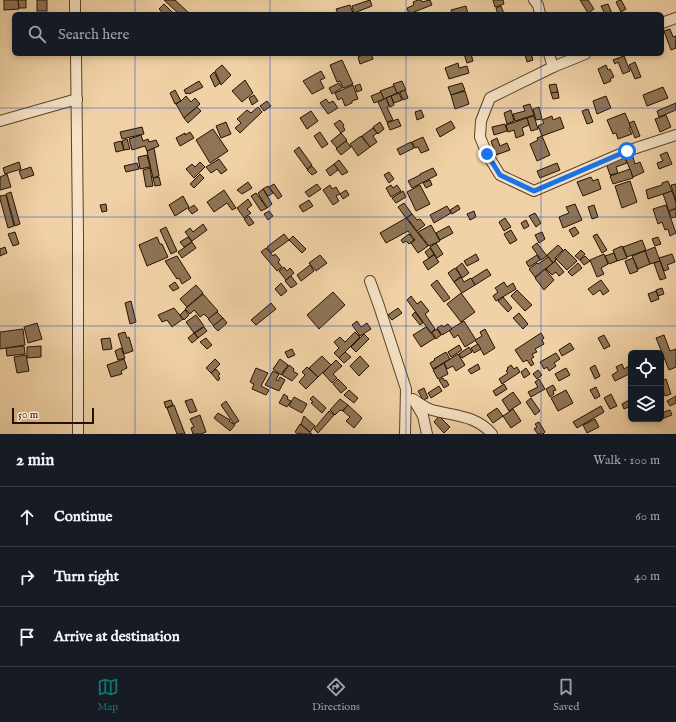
<!DOCTYPE html>
<meta charset="utf-8">
<style>
:root{--surface:#171b24;--page:#20242c;--text:#f1f3f6;--muted:#9ea1a6;--line:#363941;--accent:#0f766e}
body{margin:0;font-family:"IM FELL English",serif;background:var(--page);color:var(--text)}
.controls{position:absolute;right:12px;bottom:12px;display:grid;overflow:hidden;border-radius:6px;box-shadow:0 2px 6px #0003}
.controls button{width:36px;height:36px;display:grid;place-items:center;padding:0;border:0;border-bottom:1px solid var(--line);background:var(--surface);color:var(--text);font:20px sans-serif}
.scale{position:absolute;left:12px;bottom:10px;width:82px;box-sizing:border-box;padding-left:4px;border:2px solid #251100;border-top:0;font-size:11px;line-height:14px;white-space:nowrap;color:#251100;-webkit-text-stroke:3px #f6e2c5;paint-order:stroke}
.stop{position:absolute;width:12px;height:12px;margin:-9px;border:3px solid #1a73e8;border-radius:50%;background:#fff}
.stop.end{background:#1a73e8;border-color:#fff;box-shadow:0 1px 4px #0008}
.list{margin:0;padding:0;list-style:none}
h2{display:flex;justify-content:space-between;align-items:center;height:52px;margin:0;padding:0 16px;font-size:17px}
h2 small{font-size:13px;font-weight:400;color:var(--muted)}
.list li{display:grid;grid-template-columns:26px 1fr auto;gap:12px;align-items:center;box-sizing:border-box;height:60px;padding:0 16px;border-top:1px solid var(--line)}
.list b{display:block;font-size:15px;white-space:nowrap}
.list em{font-size:13px;font-style:normal;color:var(--muted)}
.icon{flex:none;width:22px;height:22px;fill:none;stroke:currentColor;stroke-width:2;stroke-linecap:round;stroke-linejoin:round}
.map{position:relative;flex:none;width:676px;height:434px;overflow:hidden}
.search{position:absolute;background:var(--surface);box-shadow:0 2px 6px #0003;left:12px;right:12px;top:12px;height:44px;display:flex;align-items:center;gap:10px;box-sizing:border-box;padding:0 14px;border-radius:6px;color:var(--muted);font-size:15px}
.sheet{height:232px;background:var(--surface)}
nav{display:flex;justify-content:space-around;align-items:center;box-sizing:border-box;height:56px;border-top:1px solid var(--line);background:var(--surface);font-size:11px;color:var(--muted)}
nav a{display:grid;justify-items:center;gap:2px}
nav .on{color:var(--accent)}
.map>svg:first-child{display:block}
.building{fill:#8f7556;stroke:#251100}
.lines{fill:none;stroke-linecap:round;stroke-linejoin:round}
.street-casing{stroke:#58412a;stroke-width:12}
.street{stroke:#f6e2c5;stroke-width:10}
.route{stroke:#1a73e8;stroke-width:5}
.grid{fill:none;stroke:#1d4ed8;stroke-width:1;stroke-opacity:0.55}
</style>
<div class="map">
<svg width="676" height="434" viewBox="0 0 676 434">
<rect width="100%" height="100%" fill="#f1d2a6"/>
<filter id="stains"><feTurbulence type="fractalNoise" baseFrequency=".005" numOctaves="4"/><feColorMatrix values="0 0 0 0 .2 0 0 0 0 .09 0 0 0 0 .02 0 0 0 .5 -.17"/></filter>
<radialGradient id="worn" r=".72"><stop offset=".6" stop-color="#630" stop-opacity="0"/><stop offset="1" stop-color="#630" stop-opacity=".3"/></radialGradient>
<!-- building -->
<g class="building">
<polygon points="4,0 18,0 19,9 4,10"/>
<polygon points="18,0 26,0 26,8 19,8"/>
<rect x="37" y="0" width="10" height="11"/>
<polygon points="164,0 175,0 190,14 179,14"/>
<polygon points="370,0 372,6 354,13 352,6"/>
<polygon points="418,0 421,0 422,2 430,0 432,5 409,14 407,8 414,5 413,2"/>
<polygon points="493,0 503,0 504,4 495,7"/>
<polygon points="580,0 588,0 594,9 588,13"/>
<polygon points="620,0 621,0 626,9 621,12 616,2"/>
<polygon points="164,4 174,14 164,14 159,9"/>
<polygon points="608,4 612,14 605,14 601,6"/>
<polygon points="350,5 353,13 338,14 336,9"/>
<polygon points="466,6 468,14 452,14 451,10"/>
<polygon points="501,6 504,14 498,14 496,8"/>
<polygon points="670,29 673,37 676,36 676,41 675,41 676,48 671,50 664,31"/>
<polygon points="365,54 371,54 373,59 360,64 358,57"/>
<polygon points="464,54 471,54 473,61 467,63"/>
<polygon points="525,54 531,54 533,60 527,62"/>
<polygon points="624,56 630,71 623,74 618,62 615,64 613,60"/>
<polygon points="342,60 353,84 343,88 340,81 337,82 330,65"/>
<polygon points="635,62 641,77 635,79 629,65"/>
<polygon points="458,63 459,68 467,66 469,73 449,79 445,68"/>
<polygon points="222,65 231,75 221,85 215,71"/>
<polygon points="606,65 608,70 610,69 614,77 610,79 611,81 604,84 598,69"/>
<polygon points="321,71 325,78 320,80 324,88 312,94 303,81"/>
<polygon points="214,72 220,83 215,87 210,76"/>
<polygon points="245,80 253,93 242,102 232,91"/>
<polygon points="199,81 203,87 189,94 188,93 186,94 184,90"/>
<polygon points="402,81 406,90 397,93 393,84"/>
<polygon points="339,83 342,88 332,94 329,88"/>
<polygon points="462,83 465,90 451,95 448,87"/>
<polygon points="360,84 362,90 357,92 355,86"/>
<polygon points="556,84 558,92 551,93 549,85"/>
<polygon points="353,85 358,99 352,101 352,103 345,106 342,98 338,100 335,93"/>
<polygon points="394,86 397,93 384,99 380,91"/>
<polygon points="663,87 668,98 647,106 643,95"/>
<polygon points="175,90 181,101 175,104 170,93"/>
<polygon points="405,90 408,98 403,100 400,92"/>
<polygon points="465,91 469,104 455,109 451,95"/>
<polygon points="381,92 384,99 374,103 371,96"/>
<polygon points="558,92 559,98 553,99 551,93"/>
<polygon points="399,93 402,100 394,103 391,96"/>
<polygon points="254,95 258,101 252,105 249,98"/>
<polygon points="186,96 191,102 195,98 200,104 184,118 176,104 181,101"/>
<polygon points="391,96 394,105 390,107 386,98"/>
<polygon points="606,96 611,108 597,114 593,101"/>
<polygon points="386,98 389,106 387,107 393,120 387,122 378,102"/>
<polygon points="326,99 329,103 333,101 338,108 328,114 320,103"/>
<polygon points="267,101 271,106 264,111 260,106"/>
<polygon points="676,103 676,110 659,117 657,111"/>
<polygon points="530,104 534,115 515,121 513,114 525,111 523,106"/>
<polygon points="197,107 201,111 188,123 184,118"/>
<polygon points="258,107 262,112 240,133 235,128 241,123 237,119 247,110 251,113"/>
<polygon points="539,107 542,119 536,120 533,109"/>
<polygon points="588,109 593,122 587,124 582,111"/>
<polygon points="421,110 424,117 417,120 415,112"/>
<polygon points="511,110 514,121 507,124 504,113"/>
<polygon points="311,111 318,121 307,129 300,118"/>
<polygon points="625,113 631,127 629,128 632,134 618,139 616,133 613,134 607,120"/>
<polygon points="666,115 671,127 660,132 655,119"/>
<polygon points="534,116 538,129 531,131 527,118"/>
<polygon points="552,116 553,120 560,117 564,128 542,136 538,126 544,123 542,120"/>
<polygon points="527,118 529,125 522,128 524,135 516,138 514,130 508,132 506,125"/>
<polygon points="398,119 401,126 390,130 387,123"/>
<polygon points="340,120 344,125 343,126 345,130 341,133 334,124"/>
<polygon points="451,121 455,128 440,137 436,129"/>
<polygon points="634,121 640,136 635,138 629,123"/>
<polygon points="226,122 231,134 221,138 216,126"/>
<polygon points="380,122 384,129 378,134 373,127"/>
<polygon points="505,124 507,131 494,135 492,127"/>
<polygon points="142,127 144,134 122,139 120,132"/>
<polygon points="373,128 377,133 373,136 377,142 370,147 362,136"/>
<polygon points="213,129 228,151 210,163 196,140"/>
<polygon points="190,132 194,138 180,146 176,138 185,133 185,135"/>
<polygon points="320,132 328,144 322,148 314,136"/>
<polygon points="341,133 347,140 337,148 331,141"/>
<polygon points="141,135 143,141 148,139 149,142 156,140 159,146 147,151 145,146 132,150 129,139"/>
<polygon points="361,136 370,147 358,156 350,144"/>
<polygon points="542,136 550,155 537,161 530,144 538,140 537,138"/>
<polygon points="423,137 429,150 421,153 418,147 415,148 412,142"/>
<polygon points="497,138 500,146 507,143 510,150 496,155 491,141"/>
<polygon points="127,139 130,149 124,150 122,141"/>
<polygon points="121,141 124,150 116,152 114,143"/>
<polygon points="346,141 351,147 341,155 336,149"/>
<polygon points="411,142 414,148 400,155 397,149"/>
<polygon points="299,147 312,165 307,169 294,151"/>
<polygon points="154,148 159,176 153,178 147,151"/>
<polygon points="667,152 672,164 659,169 657,163 663,161 660,155"/>
<polygon points="632,154 635,164 640,162 644,172 633,177 625,157"/>
<polygon points="147,155 150,167 140,169 138,157"/>
<polygon points="624,156 627,163 616,167 618,173 610,175 606,163"/>
<polygon points="219,159 227,170 221,174 217,169 211,173 206,167"/>
<polygon points="339,160 348,172 342,175 334,164"/>
<polygon points="19,162 21,169 5,174 3,168"/>
<polygon points="200,162 205,167 194,178 186,169 192,164 195,167"/>
<polygon points="137,163 139,169 126,172 124,166"/>
<polygon points="557,163 560,170 540,178 537,171"/>
<polygon points="334,164 338,170 330,176 326,170"/>
<polygon points="312,166 317,172 312,175 307,170"/>
<polygon points="31,167 34,175 22,179 19,171"/>
<polygon points="150,168 153,186 146,187 143,170"/>
<polygon points="433,168 437,175 412,188 408,181 420,175 420,174"/>
<polygon points="630,169 633,178 613,184 610,176"/>
<polygon points="389,172 394,179 389,183 384,175"/>
<polygon points="7,174 11,187 0,190 0,177"/>
<polygon points="200,174 204,178 194,188 190,184"/>
<polygon points="159,177 161,185 155,186 153,178"/>
<polygon points="591,177 593,181 598,179 601,189 583,196 577,182"/>
<polygon points="430,180 432,185 426,188 423,183"/>
<polygon points="630,181 637,202 622,208 615,186"/>
<polygon points="668,181 672,191 648,199 646,190 662,185 662,183"/>
<polygon points="248,182 252,188 242,194 237,190"/>
<polygon points="274,184 282,196 278,199 269,187"/>
<polygon points="317,184 321,189 309,197 305,192"/>
<polygon points="676,184 676,201 671,185"/>
<polygon points="330,185 332,189 336,187 340,194 336,196 339,201 333,205 323,190"/>
<polygon points="391,185 393,188 397,185 401,191 391,197 386,188"/>
<polygon points="420,185 430,204 416,211 407,192"/>
<polygon points="268,186 273,193 268,196 263,189"/>
<polygon points="263,189 272,204 267,208 258,193"/>
<polygon points="224,190 236,208 232,210 227,203 214,212 207,202"/>
<polygon points="346,190 349,195 343,199 340,194"/>
<polygon points="403,191 406,197 396,203 392,198"/>
<polygon points="672,191 676,203 676,208 669,211 663,194"/>
<polygon points="11,192 20,224 15,226 6,194"/>
<polygon points="256,193 267,208 261,211 251,196"/>
<polygon points="6,195 14,226 8,228 0,199 0,196"/>
<polygon points="183,196 189,207 175,216 169,205"/>
<polygon points="248,199 252,205 247,209 251,213 244,218 237,208"/>
<polygon points="309,200 313,206 303,212 299,206"/>
<polygon points="404,203 412,214 406,218 398,207"/>
<polygon points="106,204 107,211 102,212 100,205"/>
<polygon points="575,204 582,220 563,228 559,217 569,213 566,207"/>
<polygon points="194,205 198,210 192,214 188,209"/>
<polygon points="458,205 460,209 452,214 450,210"/>
<polygon points="594,205 598,217 592,219 588,207"/>
<polygon points="666,205 676,233 670,236 668,229 665,230 662,222 658,224 653,209"/>
<polygon points="447,206 451,213 434,223 430,215"/>
<polygon points="676,209 676,217 671,218 669,211"/>
<polygon points="269,211 273,216 268,220 264,214"/>
<polygon points="474,211 476,217 470,220 467,214"/>
<polygon points="535,213 541,223 536,227 529,216"/>
<polygon points="412,214 417,220 420,219 425,225 417,231 407,218"/>
<polygon points="249,216 254,223 249,226 244,219"/>
<polygon points="406,218 428,246 418,253 411,243 415,240 408,231 386,243 380,233"/>
<polygon points="505,218 511,227 504,231 499,222"/>
<polygon points="526,220 529,226 524,229 521,223"/>
<polygon points="203,224 207,230 192,241 185,232 190,228 193,232"/>
<polygon points="431,225 440,241 429,246 418,232"/>
<polygon points="449,226 453,233 440,240 436,233"/>
<polygon points="166,227 177,251 171,254 160,230"/>
<polygon points="575,227 579,233 573,237 569,230"/>
<polygon points="511,230 517,240 510,244 504,234"/>
<polygon points="15,232 19,244 13,246 8,234"/>
<polygon points="542,232 545,239 539,243 535,235"/>
<polygon points="284,234 289,240 271,253 267,247"/>
<polygon points="409,234 414,240 409,244 406,241 403,243 401,240"/>
<polygon points="597,234 607,250 602,253 593,236"/>
<polygon points="293,236 306,249 302,253 289,240"/>
<polygon points="157,237 160,244 162,244 168,257 147,266 139,245"/>
<polygon points="188,237 192,242 184,247 180,242"/>
<polygon points="658,237 661,244 655,246 652,239"/>
<polygon points="642,240 646,250 627,257 623,247"/>
<polygon points="192,242 196,248 182,258 178,252"/>
<polygon points="436,243 443,254 437,258 430,247"/>
<polygon points="537,243 547,256 541,260 532,247"/>
<polygon points="558,245 563,250 555,258 556,260 553,263 547,255"/>
<polygon points="622,246 627,258 617,261 613,250"/>
<polygon points="5,247 7,253 0,256 0,249"/>
<polygon points="655,247 660,261 650,264 645,251"/>
<polygon points="266,248 273,256 275,254 280,260 278,262 282,267 277,271 261,252"/>
<polygon points="430,248 434,254 429,258 425,252"/>
<polygon points="565,249 577,261 567,270 556,259"/>
<polygon points="581,250 585,254 580,260 575,256"/>
<polygon points="645,251 650,264 638,269 632,256"/>
<polygon points="614,253 617,261 609,264 605,256"/>
<polygon points="476,254 479,260 467,266 464,261"/>
<polygon points="604,254 608,264 601,268 604,274 597,277 590,260"/>
<polygon points="672,254 675,262 667,265 669,269 664,271 659,258"/>
<polygon points="320,255 327,263 316,271 309,263"/>
<polygon points="434,255 439,262 428,270 423,262"/>
<polygon points="537,255 540,260 529,267 526,262"/>
<polygon points="177,256 191,278 182,284 179,278 177,279 165,261"/>
<polygon points="585,256 590,261 584,265 580,260"/>
<polygon points="548,257 553,263 535,277 529,269 537,263 538,264"/>
<polygon points="633,258 638,271 630,274 625,261"/>
<polygon points="555,261 564,272 559,276 556,272 552,275 546,269"/>
<polygon points="660,261 666,278 660,280 654,263"/>
<polygon points="462,263 469,273 462,278 456,268"/>
<polygon points="578,263 582,268 572,276 568,272"/>
<polygon points="310,265 314,271 301,281 297,275"/>
<polygon points="284,267 287,271 290,268 294,273 286,280 279,271"/>
<polygon points="455,268 461,276 454,282 448,273"/>
<polygon points="487,269 491,275 475,285 471,279"/>
<polygon points="545,269 554,280 544,290 535,278"/>
<polygon points="291,276 297,284 291,288 285,281"/>
<polygon points="461,277 464,282 471,278 475,285 462,293 454,282"/>
<polygon points="437,280 450,298 444,302 431,285"/>
<polygon points="601,280 609,291 603,295 600,290 593,295 588,289"/>
<polygon points="175,282 179,288 173,291 169,286"/>
<polygon points="504,282 507,287 513,283 516,289 496,301 493,296 498,292 495,288"/>
<polygon points="281,283 287,291 281,296 275,289"/>
<polygon points="196,285 203,293 187,307 180,299"/>
<polygon points="662,288 664,294 658,296 656,290"/>
<polygon points="517,290 532,305 525,311 511,296"/>
<polygon points="656,291 659,299 651,302 648,294"/>
<polygon points="333,292 345,305 319,329 307,315"/>
<polygon points="461,293 475,312 461,322 447,304"/>
<polygon points="203,294 218,311 209,319 204,314 200,317 194,310 190,314 185,309"/>
<polygon points="411,296 417,304 421,301 429,311 425,314 435,329 431,333 407,300"/>
<polygon points="503,297 512,308 508,312 498,301"/>
<polygon points="131,301 136,322 130,324 125,303"/>
<polygon points="271,303 276,309 256,325 251,320"/>
<polygon points="174,308 183,319 172,327 167,320 162,322 158,315"/>
<polygon points="398,308 402,313 392,320 388,315"/>
<polygon points="185,310 189,315 184,320 180,315"/>
<polygon points="217,312 223,318 214,326 208,319"/>
<polygon points="415,312 423,323 420,325 412,315"/>
<polygon points="519,313 528,324 523,329 513,318"/>
<polygon points="196,315 204,326 194,333 186,322"/>
<polygon points="223,318 227,323 218,331 213,326"/>
<polygon points="357,321 361,327 367,323 371,329 360,336 352,325"/>
<polygon points="464,321 476,340 465,347 458,335 454,338 449,330"/>
<polygon points="37,323 42,339 28,343 24,327"/>
<polygon points="448,324 452,329 442,335 437,328 442,325 443,327"/>
<polygon points="204,327 207,331 198,338 195,333"/>
<polygon points="426,327 435,338 421,347 413,335"/>
<polygon points="23,329 25,345 0,349 0,332"/>
<polygon points="437,329 441,335 436,339 432,332"/>
<polygon points="485,329 495,348 484,355 475,340 482,336 480,332"/>
<polygon points="125,332 127,338 129,337 133,351 124,354 118,334"/>
<polygon points="355,332 360,337 339,358 334,353 339,348 334,342 340,337 345,342"/>
<polygon points="194,333 198,338 192,343 188,338"/>
<polygon points="541,333 544,338 542,340 544,344 535,349 537,352 532,354 534,357 531,359 534,364 531,366 527,360 523,362 515,350"/>
<polygon points="364,334 369,339 356,352 351,347"/>
<polygon points="604,335 610,346 604,349 598,338"/>
<polygon points="664,335 670,351 676,349 676,367 669,370 656,338"/>
<polygon points="110,338 112,349 103,350 101,339"/>
<polygon points="206,338 212,345 207,349 200,342"/>
<polygon points="570,343 574,349 562,356 559,350"/>
<polygon points="478,344 481,349 474,353 471,348"/>
<polygon points="459,345 462,350 451,357 448,352"/>
<polygon points="24,346 25,354 7,356 6,348"/>
<polygon points="41,346 41,357 27,358 27,347"/>
<polygon points="469,347 472,352 462,358 459,354"/>
<polygon points="121,348 125,358 118,360 115,351"/>
<polygon points="292,349 295,355 288,358 285,352"/>
<polygon points="345,352 351,357 344,363 339,358"/>
<polygon points="446,352 450,359 433,369 430,363 435,360 434,359"/>
<polygon points="556,353 560,359 554,363 556,366 549,371 547,367 544,369 540,362"/>
<polygon points="458,354 465,365 456,371 453,366 447,369 444,363"/>
<polygon points="26,355 29,371 17,373 14,357"/>
<polygon points="322,356 331,365 318,377 309,368"/>
<polygon points="360,356 369,366 359,376 350,366"/>
<polygon points="124,359 127,368 121,371 122,374 111,377 107,365"/>
<polygon points="215,359 220,364 211,373 206,368"/>
<polygon points="280,359 288,365 281,375 273,369"/>
<polygon points="336,360 342,366 333,374 337,378 332,383 323,373"/>
<polygon points="444,363 448,374 438,379 433,370"/>
<polygon points="478,364 480,369 471,374 468,370"/>
<polygon points="622,364 624,369 631,365 631,373 615,381 612,375 618,371 616,367"/>
<polygon points="289,365 294,369 293,371 298,374 292,381 282,375"/>
<polygon points="511,365 514,369 517,367 520,372 502,384 499,379 508,373 506,371 508,369 507,368"/>
<polygon points="595,365 600,376 595,379 590,368"/>
<polygon points="307,367 318,377 306,389 299,382 305,375 302,372"/>
<polygon points="256,368 268,373 261,386 269,390 266,395 252,389 254,384 250,382"/>
<polygon points="526,368 530,374 524,378 521,372"/>
<polygon points="566,368 570,375 559,381 555,374"/>
<polygon points="216,369 220,374 218,376 220,378 218,381 211,373"/>
<polygon points="538,370 542,375 537,379 533,374"/>
<polygon points="273,371 279,374 276,380 278,381 280,377 285,380 279,391 265,385"/>
<polygon points="443,378 445,381 446,380 449,385 444,388 439,380"/>
<polygon points="338,379 347,388 341,393 333,384"/>
<polygon points="539,379 545,389 531,397 528,392 538,387 535,382"/>
<polygon points="666,379 671,394 665,396 661,386 661,381"/>
<polygon points="504,384 507,389 496,396 493,391"/>
<polygon points="553,385 556,390 553,391 554,394 550,397 546,389"/>
<polygon points="439,386 442,391 431,398 428,393"/>
<polygon points="596,387 600,396 595,399 590,390"/>
<polygon points="424,388 428,398 423,400 418,391"/>
<polygon points="349,390 358,398 354,403 344,395"/>
<polygon points="566,390 573,403 558,411 551,398"/>
<polygon points="513,392 521,403 509,411 502,400"/>
<polygon points="284,394 288,397 287,399 291,401 287,407 279,403"/>
<polygon points="611,394 617,406 610,409 604,398"/>
<polygon points="313,396 326,408 322,413 311,403 313,402 310,399"/>
<polygon points="676,396 676,403 670,406 667,401"/>
<polygon points="294,397 307,404 302,413 289,406"/>
<polygon points="531,398 540,411 535,415 526,402"/>
<polygon points="192,399 197,411 190,413 185,401"/>
<polygon points="340,399 348,405 342,411 340,410 335,415 330,410"/>
<polygon points="631,399 631,406 624,409 622,404"/>
<polygon points="171,400 173,405 166,408 164,402"/>
<polygon points="226,401 239,421 234,424 221,405"/>
<polygon points="174,405 185,434 177,434 167,408"/>
<polygon points="348,405 362,418 354,428 346,421 350,417 343,411"/>
<polygon points="601,406 604,412 577,428 573,422"/>
<polygon points="497,408 503,416 493,423 487,415"/>
<polygon points="513,409 521,421 511,428 503,416"/>
<polygon points="670,410 672,415 659,420 659,419 661,419 661,413"/>
<polygon points="329,411 334,415 318,433 314,429"/>
<polygon points="218,413 230,420 229,421 235,425 230,431 214,418"/>
<polygon points="200,415 206,432 201,434 193,434 191,428 194,427 190,419"/>
<polygon points="304,416 315,426 310,432 301,424"/>
<polygon points="439,416 450,427 444,433 434,422"/>
<polygon points="595,419 599,427 587,433 583,425"/>
<polygon points="539,422 545,432 543,434 538,434 534,429 537,427 535,424"/>
<polygon points="300,424 312,434 302,434 301,433 298,434 295,432"/>
</g>
<g class="lines">
<defs>
<g id="street">
<polyline points="75,0 75,14"/>
<polyline points="534,0 538,5 540,14"/>
<polyline points="662,23 676,18"/>
<polyline points="76,54 78,234 78,434"/>
<polyline points="549,54 553,67 585,54"/>
<polyline points="553,67 490,98 481,121 480,137 487,154 500,175 534,191 627,151 676,135"/>
<polyline points="0,121 77,99"/>
<polyline points="370,281 379,306 406,389 405,434"/>
<path d="M413,399C419,403 425,408 432,410C454,416 476,415 492,434"/>
<polyline points="415,402 423,416 427,434"/>
</g>
</defs>
<!-- street casing -->
<use href="#street" class="street-casing"/>
<!-- street -->
<use href="#street" class="street"/>
</g>
<g class="lines">
<!-- route -->
<polyline class="route" points="487,154 500,175 534,191 627,151"/>
</g>
<!-- grid -->
<path class="grid" d="M135,0V14M270,0V14M406,0V14M541,0V14M135,54V434M270,54V434M406,54V434M541,54V434M0,108H676M0,217H676M0,326H676"/>
<rect width="100%" height="100%" filter="url(#stains)"/>
<rect width="100%" height="100%" fill="url(#worn)"/>
</svg>
<div class="controls">
<button><svg class="icon" aria-label="locate" viewBox="0 0 24 24"><circle cx="12" cy="12" r="6"/><path d="M12 2v4M12 18v4M2 12h4M18 12h4"/></svg></button>
<button><svg class="icon" aria-label="layers" viewBox="0 0 24 24"><path d="M12 4l9 5-9 5-9-5zM3 14l9 5 9-5"/></svg></button>
</div>
<div class="scale">50 m</div>
<div class="stop" style="left:627px;top:151px"></div>
<div class="stop end" style="left:487px;top:154px"></div>
<div class="search"><svg class="icon" aria-label="search" viewBox="0 0 24 24"><circle cx="10" cy="10" r="6"/><path d="M15 15l6 6"/></svg>Search here</div>
</div>
<section class="sheet">
<h2>2 min<small>Walk · 100 m</small></h2>
<ul class="list">
<li><svg class="icon" aria-label="ahead" viewBox="0 0 24 24"><path d="M12 20V5M6 11l6-6 6 6"/></svg><div><b>Continue</b></div><em>60 m</em></li>
<li><svg class="icon" aria-label="right" viewBox="0 0 24 24"><path d="M7 20v-9h11M14 6l5 5-5 5"/></svg><div><b>Turn right</b></div><em>40 m</em></li>
<li><svg class="icon" aria-label="arrive" viewBox="0 0 24 24"><path d="M6 21V4h12l-3 4 3 4H6"/></svg><div><b>Arrive at destination</b></div></li>
</ul>
</section>
<nav>
<a class="on"><svg class="icon" aria-label="map" viewBox="0 0 24 24"><path d="M3 6l6-2 6 2 6-2v14l-6 2-6-2-6 2zM9 4v14M15 6v14"/></svg>Map</a>
<a><svg class="icon" aria-label="directions" viewBox="0 0 24 24"><path d="M12 3l9 9-9 9-9-9zM9 14v-3h6M13 9l2 2-2 2"/></svg>Directions</a>
<a><svg class="icon" aria-label="saved" viewBox="0 0 24 24"><path d="M7 4h10v16l-5-4-5 4z"/></svg>Saved</a>
</nav>
